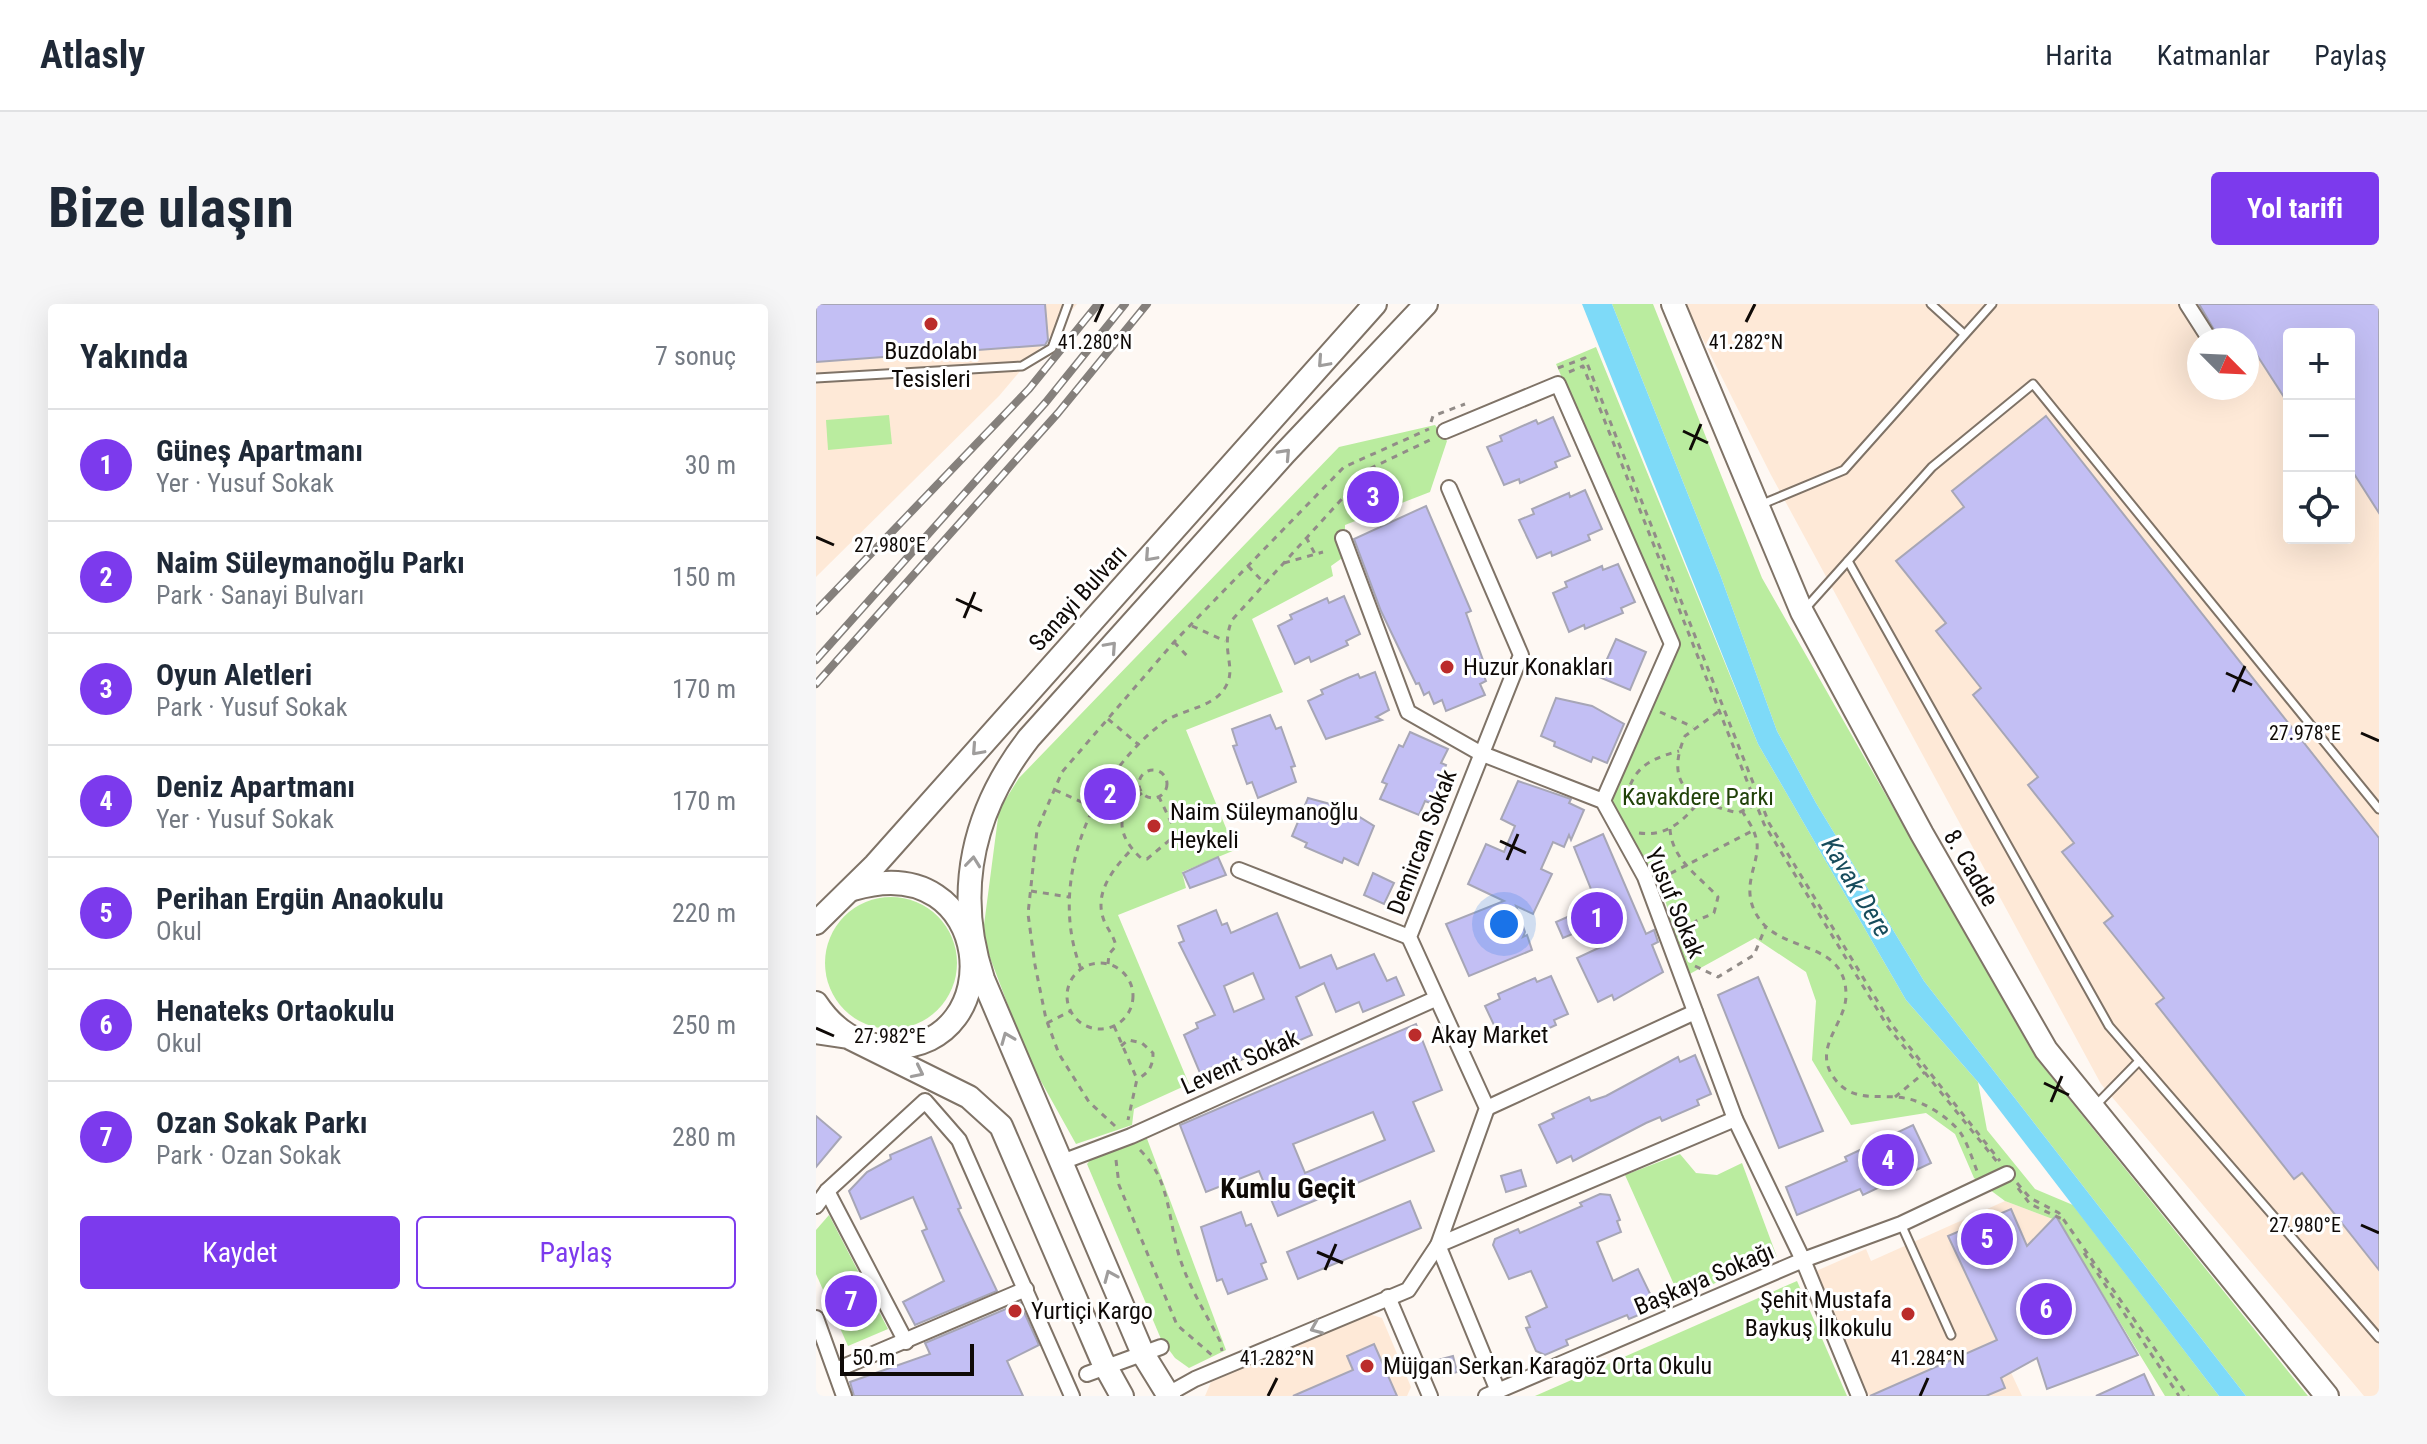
<!DOCTYPE html>
<html lang="tr">
<meta charset="utf-8">
<style>
:root{--surface:#fff;--page:#f6f6f7;--text:#1f2937;--muted:#747a83;--line:#e0e1e3;--accent:#7c3aed}
body{margin:0;font-family:"Roboto Condensed",sans-serif;background:var(--page);color:var(--text)}
.controls{position:absolute;right:24px;top:24px;display:grid;overflow:hidden;border-radius:8px;box-shadow:0 8px 32px #0002}
.controls button{width:72px;height:72px;display:grid;place-items:center;padding:0;border:0;border-bottom:2px solid var(--line);background:var(--surface);color:var(--text);font:40px sans-serif}
.compass{position:absolute;left:1371px;top:24px;width:72px;height:72px;border-radius:50%;background:var(--surface);box-shadow:0 8px 32px #0002;rotate:114deg}
.scale{position:absolute;left:24px;bottom:20px;width:134px;box-sizing:border-box;padding-left:8px;border:4px solid #0f0a07;border-top:0;font-size:22px;line-height:28px;white-space:nowrap;color:#0f0a07;-webkit-text-stroke:6px #fff;paint-order:stroke}
.you{position:absolute;left:688px;top:620px;width:28px;height:28px;margin:-20px;border:6px solid #fff;border-radius:50%;background:#1a73e8;box-shadow:0 0 0 12px #1a73e833}
.badge{display:grid;place-items:center;width:52px;height:52px;border-radius:50%;background:var(--accent);color:#fff;font-size:26px;font-weight:700}
.pin{position:absolute;translate:-50% -50%;border:4px solid #fff;box-shadow:0 2px 8px #0006}
.list{margin:0;padding:0;list-style:none}
h2{display:flex;justify-content:space-between;align-items:center;height:104px;margin:0;padding:0 32px;font-size:34px}
h2 small{font-size:26px;font-weight:400;color:var(--muted)}
.list li{display:grid;grid-template-columns:52px 1fr auto;gap:24px;align-items:center;box-sizing:border-box;height:112px;padding:0 32px;border-top:2px solid var(--line)}
.list b{display:block;font-size:30px;white-space:nowrap}
.list p{margin:0;font-size:26px;white-space:nowrap;color:var(--muted)}
.list em{font-size:26px;font-style:normal;color:var(--muted)}
.actions{display:flex;gap:16px;padding:24px 32px}
.actions a{flex:1;padding:18px 0;border:2px solid var(--accent);border-radius:8px;text-align:center;font-size:28px;color:var(--accent)}
.actions .main{background:var(--accent);color:#fff}
.icon{flex:none;width:44px;height:44px;fill:none;stroke:currentColor;stroke-width:2;stroke-linecap:round;stroke-linejoin:round}
.map{position:relative;flex:none;width:1563px;height:1092px;overflow:hidden;border-radius:8px}
header{display:flex;align-items:center;gap:48px;box-sizing:border-box;height:112px;padding:0 40px;background:var(--surface);border-bottom:2px solid var(--line)}
header strong{font-size:38px}
nav{display:flex;gap:44px;margin-inline-start:auto;font-size:28px}
.intro{display:flex;align-items:center;justify-content:space-between;box-sizing:border-box;height:192px;padding:0 48px}
h1{margin:0;font-size:56px}
.button{padding:20px 36px;border-radius:8px;background:var(--accent);color:#fff;font-size:28px;font-weight:700}
main{display:flex;gap:48px;padding:0 48px}
aside{flex:1;background:var(--surface);border-radius:8px;box-shadow:0 8px 32px #0002}
.map>svg:first-child{display:block}
.built{fill:#fee9d7;fill-rule:evenodd}
.green{fill:#baec9f}
.water{fill:#7edaf8}
.building{fill:#c3bff4;stroke:#a7a6b6;stroke-width:2;fill-rule:evenodd}
.lines{fill:none;stroke-linecap:round;stroke-linejoin:round}
.lane-casing{stroke:#7f7367;stroke-width:11}
.street-casing{stroke:#7f7367;stroke-width:18}
.secondary-casing{stroke:#7f7367;stroke-width:26}
.path{stroke:#928c88;stroke-width:3;stroke-dasharray:6 6;stroke-linecap:butt}
.lane{stroke:#fff;stroke-width:7}
.street{stroke:#fff;stroke-width:14}
.secondary{stroke:#fff;stroke-width:22}
.rail-casing{stroke:#85807c;stroke-width:8}
.rail{stroke:#fff;stroke-width:5;stroke-dasharray:15;stroke-linecap:butt}
.oneway{stroke:#9f9d9c}
.ticks{fill:none;stroke:#0f0a07;stroke-width:3}
.poi-dot{fill:#bb2c2b;stroke:#fff;stroke-width:3}
.labels{text-anchor:middle;stroke-width:6;stroke-linejoin:round;paint-order:stroke}
.poi-label{font-size:24px;fill:#0f0a07;stroke:#fff;text-anchor:start}
.street-label{font-size:24px;fill:#0f0a07;stroke:#fff}
.park-label{font-size:24px;fill:#214209;stroke:#fff}
.water-label{font-size:26px;font-style:italic;fill:#174c5c;stroke:#fff}
.quarter-label{font-size:28px;font-weight:bold;fill:#0f0a07;stroke:#fff}
.ticks-label{font-size:20px;text-anchor:middle;fill:#0f0a07;stroke:#fff;stroke-width:6;stroke-linejoin:round;paint-order:stroke}
</style>
<header>
<strong>Atlasly</strong>
<nav><a>Harita</a><a>Katmanlar</a><a>Paylaş</a></nav>
</header>
<div class="intro"><h1>Bize ulaşın</h1><a class="button">Yol tarifi</a></div>
<main>
<aside>
<h2>Yakında<small>7 sonuç</small></h2>
<ul class="list">
<li><span class="badge">1</span><div><b>Güneş Apartmanı</b><p>Yer · Yusuf Sokak</p></div><em>30 m</em></li>
<li><span class="badge">2</span><div><b>Naim Süleymanoğlu Parkı</b><p>Park · Sanayi Bulvarı</p></div><em>150 m</em></li>
<li><span class="badge">3</span><div><b>Oyun Aletleri</b><p>Park · Yusuf Sokak</p></div><em>170 m</em></li>
<li><span class="badge">4</span><div><b>Deniz Apartmanı</b><p>Yer · Yusuf Sokak</p></div><em>170 m</em></li>
<li><span class="badge">5</span><div><b>Perihan Ergün Anaokulu</b><p>Okul</p></div><em>220 m</em></li>
<li><span class="badge">6</span><div><b>Henateks Ortaokulu</b><p>Okul</p></div><em>250 m</em></li>
<li><span class="badge">7</span><div><b>Ozan Sokak Parkı</b><p>Park · Ozan Sokak</p></div><em>280 m</em></li>
</ul>
<div class="actions"><a class="main">Kaydet</a><a>Paylaş</a></div>
</aside>
<div class="map">
<svg width="1563" height="1092" viewBox="0 0 1563 1092">
<rect width="100%" height="100%" fill="#fef8f3"/>
<!-- built -->
<g class="built">
<polygon points="0,0 261,0 183,92 0,273"/>
<path d="M869,0H1563V1092H1548L1285,780L955,171ZM1473,30H1533V234H1473ZM1383,36H1431V84H1383Z"/>
<polygon points="1189,897 1242,917 1204,948 1152,977 1206,1092 1053,1092 998,968 1050,945 1055,957"/>
<polygon points="550,1009 566,1014 595,1083 591,1092 389,1092 395,1078"/>
</g>
<!-- green -->
<g class="green">
<polygon points="796,0 837,0 946,274 1220,754 1492,1092 1430,1092 1108,677 1000,499 961,427 905,273"/>
<polygon points="780,43 942,440 1090,696 1162,778 1171,826 1219,885 1257,901 1403,1092 1349,1092 1242,917 1189,897 1158,874 1139,830 1110,809 1035,821 996,756 1000,697 990,668 939,634 870,672 845,581 793,498 861,339 740,60"/>
<polygon points="73,111 76,140 12,146 10,116"/>
<polygon points="619,121 631,137 614,188 529,221 529,252 515,262 517,272 436,315 467,388 370,426 419,546 366,568 370,584 302,611 373,780 318,805 316,821 260,840 212,754 170,643 168,621 183,506 203,474 523,143"/>
<circle cx="75" cy="659" r="66"/>
<polygon points="330,832 410,1046 373,1064 359,1054 345,1035 271,860 277,853"/>
<polygon points="864,850 880,869 901,871 926,859 961,953 864,994 809,871"/>
<polygon points="13,911 72,1025 32,1042 0,970 0,926"/>
<polygon points="981,977 1031,1092 719,1092"/>
</g>
<!-- water -->
<polygon class="water" points="766,0 796,0 905,273 961,427 1000,499 1108,677 1430,1092 1403,1092 1162,778 1090,696 942,440"/>
<!-- building -->
<g class="building">
<polygon points="0,0 229,0 232,36 229,41 0,58"/>
<polygon points="1383,0 1563,0 1563,209 1533,162 1533,30 1473,30 1473,101 1439,48 1431,53 1431,36 1404,36"/>
<polygon points="1230,112 1563,534 1563,966 1486,869 1478,875 1340,700 1348,694 1288,619 1297,612 1246,548 1258,539 1212,481 1222,473 1157,391 1165,384 1120,327 1130,319 1080,257 1148,203 1136,187"/>
<polygon points="737,113 754,152 739,158 741,163 704,179 703,175 688,181 671,143 686,137 684,132 720,116 722,120"/>
<polygon points="769,186 786,225 772,231 774,236 736,252 735,248 721,254 703,216 718,210 716,205 753,189 754,193"/>
<polygon points="610,202 655,307 650,309 672,370 668,372 670,377 664,380 669,391 630,407 626,396 618,400 613,388 608,391 603,379 600,380 565,307 538,235"/>
<polygon points="802,260 819,298 805,304 807,309 769,325 768,321 753,328 737,289 751,283 749,278 786,262 787,266"/>
<polygon points="528,292 544,330 530,337 532,341 495,358 493,353 479,360 462,322 476,315 474,311 511,294 513,299"/>
<polygon points="800,335 830,348 814,386 783,373"/>
<polygon points="559,368 573,406 560,413 566,416 510,435 492,397 507,390 505,386 532,374 542,370 544,374"/>
<polygon points="740,394 776,402 808,420 791,459 777,453 775,458 738,442 739,438 725,432"/>
<polygon points="454,411 460,425 465,423 479,462 475,463 480,478 442,494 436,478 431,480 417,442 421,441 416,425"/>
<polygon points="594,428 632,445 625,459 630,461 614,499 609,497 603,511 564,495 571,480 566,478 583,441 587,443"/>
<polygon points="702,477 755,495 753,499 768,506 755,536 753,531 748,543 737,538 725,565 736,570 717,610 700,602 709,628 707,633 711,631 716,646 653,672 630,620 688,597 652,580 670,540 688,548 699,522 685,515"/>
<polygon points="492,494 529,504 558,522 542,561 528,554 526,559 489,543 491,539 476,532"/>
<polygon points="787,530 830,630 838,626 842,638 836,641 847,668 798,696 796,691 782,698 761,654 787,642 778,621 747,634 740,618 781,600 758,543"/>
<polygon points="402,553 410,571 374,584 367,569"/>
<polygon points="557,569 578,579 568,600 548,591"/>
<path d="M400,606L406,621L411,619L415,629L461,609L484,664L515,651L521,665L558,650L571,677L580,673L588,691L547,708L543,698L520,708L508,679L480,693L496,731L468,743L464,733L436,746L438,750L401,767L399,762L384,769L368,731L382,724L380,719L399,711L363,639L368,637L362,622ZM437,669L448,695L418,708L408,682Z"/>
<polygon points="735,672 752,710 738,716 740,721 718,731 687,740 669,702 684,695 682,690 719,674 721,678"/>
<polygon points="942,673 1007,827 963,844 902,691"/>
<path d="M600,720L626,786L597,798L618,847L462,912L443,867L390,888L364,821ZM557,808L569,836L489,869L477,840Z"/>
<polygon points="879,751 895,790 881,796 883,801 846,817 844,813 830,819 757,857 755,852 741,859 723,821 738,814 736,810 773,793 775,797 790,792 862,753 864,758"/>
<polygon points="0,812 25,833 0,863"/>
<polygon points="1097,821 1115,859 1047,891 1044,885 981,911 970,883 1031,857 1029,853"/>
<polygon points="115,833 145,904 142,905 181,987 99,1021 87,998 128,977 106,927 111,925 97,893 45,915 33,887 51,868 75,855 74,851"/>
<polygon points="705,866 710,882 690,888 685,872"/>
<polygon points="784,890 794,891 804,916 801,917 805,928 781,938 797,977 822,965 838,998 837,1005 813,1015 811,1011 750,1036 752,1041 729,1051 720,1047 710,1024 714,1023 710,1013 731,1003 720,978 715,967 693,975 677,941 679,935 702,925 704,929 766,902 764,899"/>
<polygon points="594,897 605,924 482,975 471,948"/>
<polygon points="1195,905 1211,942 1240,912 1322,1051 1231,1085 1221,1054 1185,1074 1189,1084 1170,1092 1054,1092 1181,1036 1132,932"/>
<polygon points="425,908 430,922 435,920 450,958 445,960 451,975 412,990 406,975 401,977 385,923"/>
<polygon points="204,999 223,1041 191,1057 207,1092 38,1092 34,1078 114,1050 109,1039"/>
<polygon points="558,1040 581,1092 477,1092 537,1066 531,1052"/>
<polygon points="637,1052 641,1068 627,1072 622,1056"/>
<polygon points="1328,1070 1338,1092 1280,1092"/>
</g>
<g class="lines">
<defs>
<g id="lane">
<polyline points="1115,0 1148,30"/>
<polyline points="0,74 206,62 236,44 252,0"/>
<polyline points="944,201 1028,166 1176,0"/>
<polyline points="1032,257 1293,722 1563,1034"/>
<polyline points="988,306 1116,163 1217,80 1563,505"/>
<polyline points="1279,802 1323,757"/>
<polyline points="1085,920 1135,1031"/>
</g>
<g id="street">
<polyline points="1371,0 1394,36"/>
<polyline points="629,127 742,80 856,340 787,497"/>
<polyline points="633,184 705,351 593,633 671,804 622,941 682,1087"/>
<polyline points="527,234 592,408 664,449 787,497 829,573 919,815 987,956 1085,920 1191,870"/>
<polyline points="423,566 593,633"/>
<polyline points="671,804 879,708"/>
<polyline points="246,858 315,832 619,695"/>
<polyline points="11,887 90,1038"/>
<polyline points="0,902 11,887 109,797 143,836 256,1092"/>
<polyline points="572,993 614,1092"/>
<polyline points="0,1014 28,1092"/>
<polyline points="20,1066 210,985"/>
<polyline points="271,1070 345,1043"/>
<polyline points="352,1090 379,1075 592,986 622,941 919,815"/>
<polyline points="670,1092 987,956 1043,1092"/>
</g>
<g id="secondary">
<polyline points="857,0 986,308 1106,530 1230,746 1511,1092"/>
<polyline points="0,619 59,561 559,0"/>
<path d="M0,699C18,726 41,742 75,743C195,745 180,542 37,585"/>
<polyline points="0,728 32,733 153,793 185,822 286,1056 306,1092"/>
<path d="M353,1092L327,1050L167,675C138,587 157,506 213,434L469,149L610,0"/>
</g>
</defs>
<!-- lane casing -->
<use href="#lane" class="lane-casing"/>
<!-- street casing -->
<use href="#street" class="street-casing"/>
<!-- secondary casing -->
<use href="#secondary" class="secondary-casing"/>
<!-- path -->
<g class="path">
<polyline points="742,64 769,54 953,519 1076,721 1184,857"/>
<polyline points="753,68 767,62 948,520 1072,723 1182,859"/>
<polyline points="615,118 617,112 649,100"/>
<polyline points="490,233 499,250"/>
<polyline points="468,259 507,248"/>
<polyline points="432,262 449,280"/>
<polyline points="376,322 409,337"/>
<polyline points="358,338 374,355"/>
<polyline points="844,408 877,423"/>
<path d="M902,408L869,432C847,483 878,498 922,509L939,501"/>
<polyline points="292,415 323,441"/>
<circle cx="337" cy="480" r="14"/>
<polyline points="239,486 279,504"/>
<path d="M326,489C298,508 301,532 325,554L331,555L355,535L357,522L343,493"/>
<polyline points="282,498 306,510"/>
<path d="M809,504C813,467 829,456 863,447"/>
<path d="M926,507C931,515 938,525 940,534C947,558 920,583 944,616C968,649 1030,637 1030,691C1030,719 998,742 1016,771C1036,802 1064,788 1093,795C1110,799 1133,814 1144,828C1151,838 1156,854 1161,867"/>
<path d="M854,525C856,556 883,572 902,593L898,609L880,617L869,634"/>
<path d="M823,529C850,533 866,518 883,498"/>
<polyline points="844,575 936,527"/>
<polyline points="215,587 253,593"/>
<circle cx="284" cy="692" r="33"/>
<path d="M292,660L293,650L300,642C298,633 293,627 289,619C276,590 297,565 316,545"/>
<polyline points="879,662 902,673 938,651 950,622"/>
<path d="M265,665C231,579 275,475 345,420C365,404 400,405 411,380C420,362 404,345 416,316L553,165L616,135"/>
<polyline points="231,719 255,707"/>
<polyline points="298,722 321,775 312,816"/>
<path d="M305,742L312,736L326,739L337,749C337,762 333,769 321,775"/>
<polyline points="1079,793 1109,768"/>
<polyline points="299,822 273,798 243,750 230,715 219,661 212,610 221,526 246,468 358,338 528,163 613,125"/>
<path d="M324,846C353,874 352,911 362,948C371,980 389,1008 404,1037L406,1047"/>
<polyline points="300,856 303,881 361,1021 397,1052"/>
<polyline points="1201,879 1214,894 1243,909 1372,1092"/>
<polyline points="1202,884 1214,900 1246,915"/>
<polyline points="1268,949 1363,1092"/>
</g>
<!-- lane -->
<use href="#lane" class="lane"/>
<!-- street -->
<use href="#street" class="street"/>
<!-- secondary -->
<use href="#secondary" class="secondary"/>
<defs>
<g id="rail">
<polyline points="0,307 213,85 282,0"/>
<polyline points="0,356 230,98 309,0"/>
<polyline points="0,380 242,109 331,0"/>
</g>
</defs>
<!-- rail casing -->
<use href="#rail" class="rail-casing"/>
<!-- rail -->
<use href="#rail" class="rail"/>
</g>
<!-- one-way arrows -->
<defs><path id="oneway-chevron" d="M-2-3.5L2.5 0L-2 3.5" fill="none" stroke-width="1.6" stroke-linecap="round" stroke-linejoin="round" transform="scale(2)"/></defs>
<g class="oneway">
<use href="#oneway-chevron" transform="translate(507 58) rotate(132)"/>
<use href="#oneway-chevron" transform="translate(469 150) rotate(-47)"/>
<use href="#oneway-chevron" transform="translate(334 252) rotate(132)"/>
<use href="#oneway-chevron" transform="translate(295 343) rotate(-48)"/>
<use href="#oneway-chevron" transform="translate(161 446) rotate(132)"/>
<use href="#oneway-chevron" transform="translate(157 558) rotate(-84)"/>
<use href="#oneway-chevron" transform="translate(191 734) rotate(-112)"/>
<use href="#oneway-chevron" transform="translate(102 768) rotate(26)"/>
<use href="#oneway-chevron" transform="translate(294 972) rotate(-113)"/>
<use href="#oneway-chevron" transform="translate(500 1024) rotate(157)"/>
</g>
<!-- ticks -->
<path class="ticks" d="M279,18L287,0M930,18L939,0M867,127L892,139M874,146L885,120M0,233L18,241M140,295L166,307M148,314L159,288M1410,369L1436,381M1417,388L1429,362M1545,429L1563,437M684,537L710,549M691,556L702,530M0,724L18,732M1228,779L1253,791M1235,798L1246,772M1545,921L1563,929M501,948L527,959M509,966L520,940M452,1092L461,1074M1104,1092L1112,1074"/>
<!-- markers -->
<g class="poi-dot">
<circle cx="115" cy="20" r="8"/>
<circle cx="631" cy="363" r="8"/>
<circle cx="338" cy="522" r="8"/>
<circle cx="599" cy="731" r="8"/>
<circle cx="199" cy="1007" r="8"/>
<circle cx="1092" cy="1010" r="8"/>
<circle cx="551" cy="1062" r="8"/>
</g>
<g class="labels">
<!-- poi labels -->
<g class="poi-label">
<text x="115" y="55" text-anchor="middle">Buzdolabı<tspan x="115" dy="28">Tesisleri</tspan></text>
<text x="647" y="371">Huzur Konakları</text>
<text x="354" y="516">Naim Süleymanoğlu<tspan x="354" dy="28">Heykeli</tspan></text>
<text x="615" y="739">Akay Market</text>
<text x="1076" y="1004" text-anchor="end">Şehit Mustafa<tspan x="1076" dy="28">Baykuş İlkokulu</tspan></text>
<text x="215" y="1015">Yurtiçi Kargo</text>
<text x="567" y="1070">Müjgan Serkan Karagöz Orta Okulu</text>
</g>
<!-- street labels -->
<g class="street-label">
<text transform="translate(262 294) rotate(-48)" y="8">Sanayi Bulvarı</text>
<text transform="translate(606 538) rotate(-69)" y="8">Demircan Sokak</text>
<text transform="translate(1155 564) rotate(60)" y="8">8. Cadde</text>
<text transform="translate(859 599) rotate(67)" y="8">Yusuf Sokak</text>
<text transform="translate(424 758) rotate(-24)" y="8">Levent Sokak</text>
<text transform="translate(888 975) rotate(-23)" y="8">Başkaya Sokağı</text>
</g>
<!-- park labels -->
<g class="park-label">
<text x="882" y="501">Kavakdere Parkı</text>
</g>
<!-- water labels -->
<g class="water-label">
<text transform="translate(1041 583) rotate(59)" y="9">Kavak Dere</text>
</g>
<!-- quarter labels -->
<g class="quarter-label">
<text x="472" y="894">Kumlu Geçit</text>
</g>
</g>
<g class="ticks-label">
<text x="279" y="45">41.280°N</text>
<text x="930" y="45">41.282°N</text>
<text x="74" y="248">27.980°E</text>
<text x="1489" y="436">27.978°E</text>
<text x="74" y="739">27.982°E</text>
<text x="1489" y="928">27.980°E</text>
<text x="461" y="1061">41.282°N</text>
<text x="1112" y="1061">41.284°N</text>
</g>
</svg>
<div class="controls">
<button>+</button>
<button>−</button>
<button><svg class="icon" aria-label="locate" viewBox="0 0 24 24"><circle cx="12" cy="12" r="6"/><path d="M12 2v4M12 18v4M2 12h4M18 12h4"/></svg></button>
</div>
<svg class="compass" viewBox="-18 -18 36 36"><path d="M0-13l5 13h-10z" fill="#e53935"/><path d="M0 13l5-13h-10z" fill="#747a83"/></svg>
<div class="scale">50 m</div>
<div class="you"></div>
<div class="pin badge" style="left:781px;top:614px">1</div>
<div class="pin badge" style="left:294px;top:490px">2</div>
<div class="pin badge" style="left:557px;top:193px">3</div>
<div class="pin badge" style="left:1072px;top:856px">4</div>
<div class="pin badge" style="left:1171px;top:935px">5</div>
<div class="pin badge" style="left:1230px;top:1005px">6</div>
<div class="pin badge" style="left:35px;top:997px">7</div>
</div>
</main>
